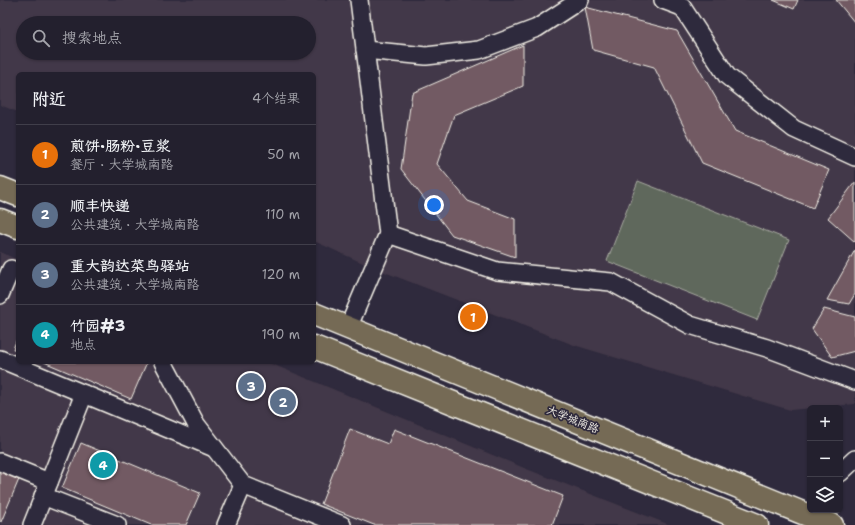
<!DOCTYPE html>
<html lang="zh">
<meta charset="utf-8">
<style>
:root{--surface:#23202e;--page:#2b2836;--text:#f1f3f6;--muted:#a3a3aa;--line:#403e4a;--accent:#8c9099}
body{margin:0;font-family:"Shantell Sans","LXGW WenKai TC",sans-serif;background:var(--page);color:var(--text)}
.controls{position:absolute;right:12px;bottom:12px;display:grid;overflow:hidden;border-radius:6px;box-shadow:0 1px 3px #0004}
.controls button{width:36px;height:36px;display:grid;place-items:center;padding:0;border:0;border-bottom:1px solid var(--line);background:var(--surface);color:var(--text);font:20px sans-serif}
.you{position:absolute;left:434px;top:205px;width:14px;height:14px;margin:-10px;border:3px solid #fff;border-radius:50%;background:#1a73e8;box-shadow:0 0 0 6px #1a73e833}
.badge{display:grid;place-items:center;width:26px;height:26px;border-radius:50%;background:var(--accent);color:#fff;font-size:13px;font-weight:700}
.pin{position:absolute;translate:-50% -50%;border:2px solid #fff;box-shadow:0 1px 4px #0006}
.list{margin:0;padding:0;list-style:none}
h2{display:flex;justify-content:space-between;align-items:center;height:52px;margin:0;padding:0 16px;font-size:17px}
h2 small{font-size:13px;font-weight:400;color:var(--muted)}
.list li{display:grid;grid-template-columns:26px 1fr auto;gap:12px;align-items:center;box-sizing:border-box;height:60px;padding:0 16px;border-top:1px solid var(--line)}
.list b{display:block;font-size:15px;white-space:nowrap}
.list p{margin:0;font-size:13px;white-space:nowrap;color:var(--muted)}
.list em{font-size:13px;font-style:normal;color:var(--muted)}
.icon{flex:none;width:22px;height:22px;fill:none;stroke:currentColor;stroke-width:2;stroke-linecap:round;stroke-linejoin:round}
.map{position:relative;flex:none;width:855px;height:525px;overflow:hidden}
.search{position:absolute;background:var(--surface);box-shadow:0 1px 3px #0004;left:16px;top:16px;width:300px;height:44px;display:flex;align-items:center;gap:10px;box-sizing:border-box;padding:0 14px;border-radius:22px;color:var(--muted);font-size:15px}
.panel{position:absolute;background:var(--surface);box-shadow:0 1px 3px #0004;left:16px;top:72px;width:300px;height:292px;border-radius:6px}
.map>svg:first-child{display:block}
.built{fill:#433848;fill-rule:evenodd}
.green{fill:#5e675b;stroke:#a9aca2}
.building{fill:#725a63;stroke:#f4f1e8}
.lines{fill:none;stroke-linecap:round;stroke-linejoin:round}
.minor-casing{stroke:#f4f1e8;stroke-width:20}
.major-casing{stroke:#f4f1e8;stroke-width:25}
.minor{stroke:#2f2a3d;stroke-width:17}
.major{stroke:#746b55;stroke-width:22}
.labels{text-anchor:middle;stroke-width:3.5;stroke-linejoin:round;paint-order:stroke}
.street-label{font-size:11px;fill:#f4f1e8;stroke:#2f2a3d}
</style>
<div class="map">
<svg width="855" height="525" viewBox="0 0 855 525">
<rect width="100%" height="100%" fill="#2f2a3d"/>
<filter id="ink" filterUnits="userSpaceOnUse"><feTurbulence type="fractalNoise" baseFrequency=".025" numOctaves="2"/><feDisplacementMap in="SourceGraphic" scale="8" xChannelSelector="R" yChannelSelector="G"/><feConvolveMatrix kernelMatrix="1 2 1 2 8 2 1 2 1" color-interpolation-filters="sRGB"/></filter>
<g filter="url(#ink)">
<!-- built -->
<g class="built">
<path d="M0,0H855V404L790,410L574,345L374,268L314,241V74H18V112L0,105ZM23,23H309V53H23Z"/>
<polygon points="0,252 18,260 18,362 267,362 524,468 670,525 0,525"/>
</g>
<!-- green -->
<polygon class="green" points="638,181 789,240 757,320 607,261"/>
<!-- building -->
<g class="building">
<polygon points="773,0 798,0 794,9"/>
<polygon points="836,0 855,0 855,23"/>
<polygon points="585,7 677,31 735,131 829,170 813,208 702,163 654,67 593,50"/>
<polygon points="523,45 523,86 454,115 437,164 468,201 515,219 515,257 452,235 401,169 412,93"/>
<polygon points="855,182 855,242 828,218"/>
<polygon points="855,250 855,294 849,304 827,300"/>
<polygon points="824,309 855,317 855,351 832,357 812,329"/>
<polygon points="18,336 18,351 13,349"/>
<polygon points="44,362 147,362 131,399"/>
<polygon points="350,429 388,444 394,429 563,496 552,525 374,525 321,504"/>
<polygon points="81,443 200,493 186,525 151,525 62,488"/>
<polygon points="0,469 20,477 1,522 0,521"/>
</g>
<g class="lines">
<defs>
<g id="minor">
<polyline points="663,0 682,7 727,76 794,129 855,157"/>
<polyline points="365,50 426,56 479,50 537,28 580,0"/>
<polyline points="388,234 497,271 611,282 690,325 767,348 855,381"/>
<polyline points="0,295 11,269"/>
<polyline points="348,328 388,234 359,0"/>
<polyline points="0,359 214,448"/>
<polyline points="163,362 196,424 243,485 342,525"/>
<polyline points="0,462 49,482"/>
<polyline points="840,473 855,459"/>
<polyline points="43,496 117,525"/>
<polyline points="32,525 84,394"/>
<polyline points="226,525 243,485"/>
</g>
<g id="major">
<polyline points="0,188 18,195"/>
<polyline points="0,220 18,227"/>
<polyline points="314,314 832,525"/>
<polyline points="314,347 757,525"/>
</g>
</defs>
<!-- minor casing -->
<use href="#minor" class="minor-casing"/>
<!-- major casing -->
<use href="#major" class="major-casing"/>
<!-- minor -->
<use href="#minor" class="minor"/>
<!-- major -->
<use href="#major" class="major"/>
</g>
</g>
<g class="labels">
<!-- street labels -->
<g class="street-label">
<text transform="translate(573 419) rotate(22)" y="4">大学城南路</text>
</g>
</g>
</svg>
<div class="controls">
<button>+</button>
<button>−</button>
<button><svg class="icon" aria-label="layers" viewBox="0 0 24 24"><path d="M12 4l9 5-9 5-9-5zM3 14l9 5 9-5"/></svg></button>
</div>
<div class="you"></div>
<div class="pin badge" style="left:473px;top:317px;background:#e8710a">1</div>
<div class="pin badge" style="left:283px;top:402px;background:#5c6f8a">2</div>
<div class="pin badge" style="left:251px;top:386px;background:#5c6f8a">3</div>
<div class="pin badge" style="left:103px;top:465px;background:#0f9aa8">4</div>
<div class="search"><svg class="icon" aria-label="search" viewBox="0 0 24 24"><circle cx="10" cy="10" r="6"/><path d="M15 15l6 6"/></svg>搜索地点</div>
<section class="panel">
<h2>附近<small>4个结果</small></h2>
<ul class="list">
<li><span class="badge" style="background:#e8710a">1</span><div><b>煎饼·肠粉·豆浆</b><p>餐厅 · 大学城南路</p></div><em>50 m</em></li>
<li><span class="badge" style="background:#5c6f8a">2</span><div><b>顺丰快递</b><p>公共建筑 · 大学城南路</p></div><em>110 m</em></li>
<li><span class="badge" style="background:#5c6f8a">3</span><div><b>重大韵达菜鸟驿站</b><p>公共建筑 · 大学城南路</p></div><em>120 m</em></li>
<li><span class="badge" style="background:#0f9aa8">4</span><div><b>竹园#3</b><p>地点</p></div><em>190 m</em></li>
</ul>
</section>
</div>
